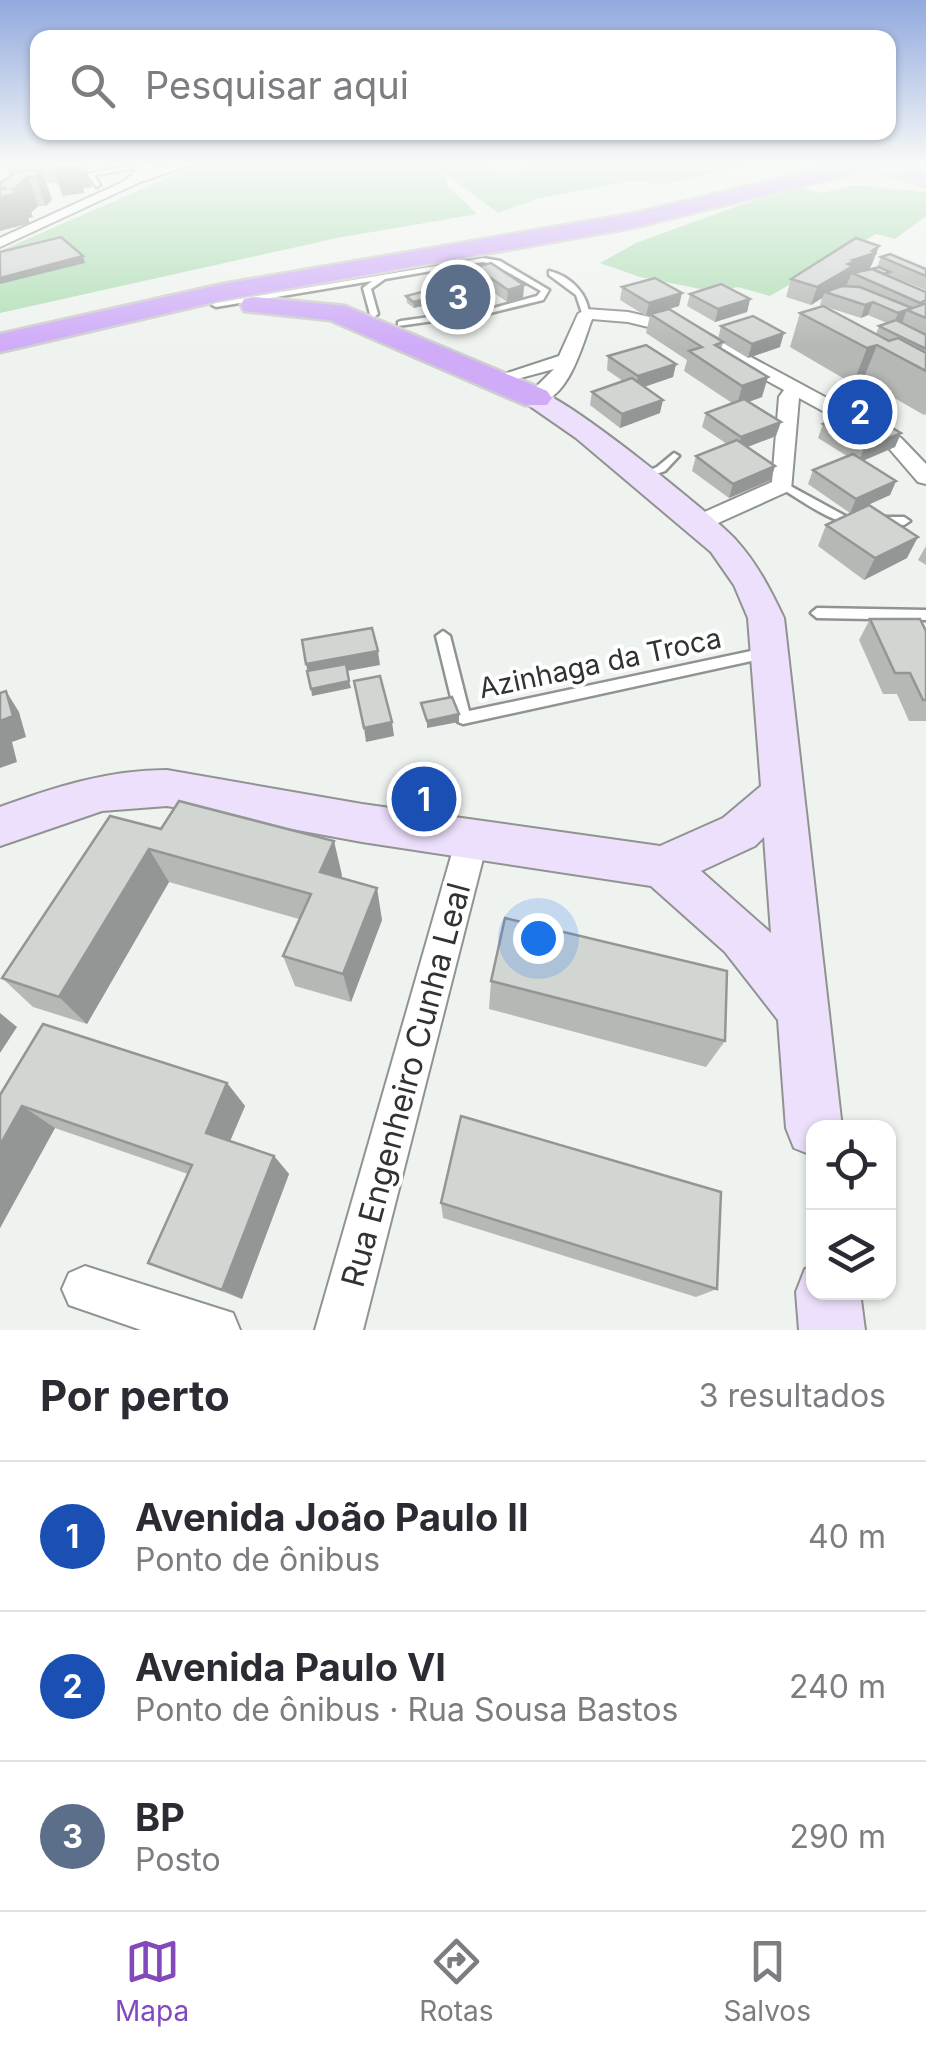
<!DOCTYPE html>
<html lang="pt">
<meta charset="utf-8">
<style>
:root{--surface:#fff;--page:#f7f7f7;--text:#2b2b33;--muted:#7c7c81;--line:#e1e1e2;--accent:#8448bd}
body{margin:0;font-family:Inter,sans-serif;background:var(--page);color:var(--text)}
.controls{position:absolute;right:30px;bottom:30px;display:grid;overflow:hidden;border-radius:20px;box-shadow:0 2px 8px #0004}
.controls button{width:90px;height:90px;display:grid;place-items:center;padding:0;border:0;border-bottom:2px solid var(--line);background:var(--surface);color:var(--text);font:50px sans-serif}
.you{position:absolute;left:538px;top:938px;width:35px;height:35px;margin:-25px;border:8px solid #fff;border-radius:50%;background:#1a73e8;box-shadow:0 0 0 15px #1a73e833}
.badge{display:grid;place-items:center;width:65px;height:65px;border-radius:50%;background:var(--accent);color:#fff;font-size:32px;font-weight:700}
.pin{position:absolute;translate:-50% -50%;border:5px solid #fff;box-shadow:0 2px 10px #0006}
.list{margin:0;padding:0;list-style:none}
h2{display:flex;justify-content:space-between;align-items:center;height:130px;margin:0;padding:0 40px;font-size:42px}
h2 small{font-size:32px;font-weight:400;color:var(--muted)}
.list li{display:grid;grid-template-columns:65px 1fr auto;gap:30px;align-items:center;box-sizing:border-box;height:150px;padding:0 40px;border-top:2px solid var(--line)}
.list b{display:block;font-size:38px;white-space:nowrap}
.list p{margin:0;font-size:32px;white-space:nowrap;color:var(--muted)}
.list em{font-size:32px;font-style:normal;color:var(--muted)}
.icon{flex:none;width:55px;height:55px;fill:none;stroke:currentColor;stroke-width:2;stroke-linecap:round;stroke-linejoin:round}
.map{position:relative;flex:none;width:926px;height:1330px;overflow:hidden}
.search{position:absolute;background:var(--surface);box-shadow:0 2px 8px #0004;left:30px;right:30px;top:30px;height:110px;display:flex;align-items:center;gap:25px;box-sizing:border-box;padding:0 35px;border-radius:20px;color:var(--muted);font-size:38px}
.sheet{height:580px;background:var(--surface)}
nav{display:flex;justify-content:space-around;align-items:center;box-sizing:border-box;height:140px;border-top:2px solid var(--line);background:var(--surface);font-size:28px;color:var(--muted)}
nav a{display:grid;justify-items:center;gap:5px}
nav .on{color:var(--accent)}
.map>svg:first-child{display:block}
.green{fill:#b0deb5}
.lines{fill:none;stroke-linecap:round;stroke-linejoin:round}
.service-casing{stroke:#909390;stroke-width:5}
.minor-casing{stroke:#909390;stroke-width:4}
.secondary-casing{stroke:#909390;stroke-width:4}
.primary-casing{stroke:#cecece;stroke-width:6}
.trunk-casing{stroke:#cecece;stroke-width:5}
.service{fill:#fff;fill-rule:evenodd}
.minor{fill:#fff;fill-rule:evenodd}
.secondary{fill:#ede0fc;fill-rule:evenodd}
.primary{fill:#dbc0fa;fill-rule:evenodd}
.trunk{fill:#cfabf8;fill-rule:evenodd}
.wall{fill:#b5b8b5}
.shaded-wall{fill:#939694}
.building{fill:#d2d6d3;stroke:#939694;stroke-width:2.5}
.labels{text-anchor:middle;stroke-width:8;stroke-linejoin:round;paint-order:stroke}
.street-label{font-size:28px;fill:#313331;stroke:#fefffe}
.near-street-label{font-size:32px;fill:#313331;stroke:#fefffe}
</style>
<div class="map">
<svg width="926" height="1330" viewBox="0 0 926 1330">
<rect width="100%" height="100%" fill="#eff3ef"/>
<!-- green -->
<g class="green">
<path d="M204,162H474C497,173 506,174 529,167C541,164 548,169 560,162H759L666,184L631,181L536,199L498,213L444,173L448,186L477,214L337,238L0,313V251Z"/>
<polygon points="855,185 926,192 926,216 895,239 876,234 770,296 738,287 716,292 640,277 600,263 636,243 743,204 802,188 822,193"/>
</g>
<g class="lines">
<defs>
<g id="service">
<polygon points="153,162 156,165 94,175 100,185 97,187 87,174"/>
<polygon points="483,258 500,261 549,290 543,300 490,313 398,326 398,322 401,321 437,316 446,309 425,291 425,287 491,271 495,273 494,275 434,290 455,309 449,314 490,309 537,296 541,291 495,265 483,262 385,279 371,289 378,314 374,317 370,314 363,288 372,281 216,307 212,305 216,303"/>
<path d="M549,271C570,276 589,294 589,316H583L576,295L549,275Z"/>
<polygon points="674,453 679,456 665,471 642,479 637,476 657,467"/>
<path d="M783,482L849,518L862,519L864,522C842,532 800,499 779,487L778,485Z"/>
<polygon points="879,517 904,517 910,521 904,525 875,524 875,518"/>
<polygon points="817,608 926,610 926,620 817,618 811,613"/>
<polygon points="443,631 450,636 469,711 765,648 772,653 765,658 463,724 458,722 456,718 436,636"/>
</g>
<g id="minor">
<polygon points="147,162 161,162 153,170 179,162 199,162 140,182 0,247 0,238 123,182"/>
<path d="M586,309L628,312L697,328L901,438L926,464V484L918,482L887,446L799,398L791,490L707,528H691L687,523L691,518L772,482L779,397L784,390L685,336L628,322L592,319C582,345 567,409 529,402V394L554,369L513,380L504,374L559,356L578,314Z"/>
<polygon points="472,824 484,829 488,839 363,1330 315,1330 456,839 460,829"/>
<polygon points="85,1266 233,1313 240,1330 141,1330 69,1305 62,1289 69,1273"/>
</g>
<g id="secondary">
<path d="M536,390C568,398 708,511 735,539C757,563 770,589 784,618L842,1128H814V1156L794,1148L786,1128L778,1020L725,952L651,886L362,842L167,806L102,811L0,846V807C55,787 108,770 167,770L362,804L660,846L723,818L761,786L748,618L734,585L711,552L576,438L527,404L523,398L527,392ZM764,837L771,933L701,871L755,846Z"/>
<polygon points="814,1266 814,1292 860,1292 865,1330 799,1330 796,1292 805,1269"/>
</g>
<polygon id="primary" points="866,162 889,162 926,173 926,185 867,168"/>
<g id="trunk">
<polygon points="849,162 873,165 870,169 631,228 223,300 0,352 0,334 223,284 631,214"/>
<polygon points="254,297 345,306 547,391 552,398 547,405 525,405 330,320 244,311 241,305 244,299"/>
</g>
</defs>
<!-- service casing -->
<use href="#service" class="service-casing"/>
<!-- minor casing -->
<use href="#minor" class="minor-casing"/>
<!-- secondary casing -->
<use href="#secondary" class="secondary-casing"/>
<!-- primary casing -->
<use href="#primary" class="primary-casing"/>
<!-- trunk casing -->
<use href="#trunk" class="trunk-casing"/>
<!-- service -->
<use href="#service" class="service"/>
<!-- minor -->
<use href="#minor" class="minor"/>
<!-- secondary -->
<use href="#secondary" class="secondary"/>
<!-- primary -->
<use href="#primary" class="primary"/>
<!-- trunk -->
<use href="#trunk" class="trunk"/>
</g>
<!-- wall -->
<g class="wall">
<polygon points="5,162 84,162 92,187 83,188 84,193 63,196 59,184 46,182 52,200 46,206 38,206 31,213 33,217 28,218 30,223 0,231 0,183 10,176"/>
<polygon points="879,246 872,264 869,270 877,267 881,257 926,269 926,290 889,275 889,276 926,292 926,414 924,415 863,380 853,384 790,347 800,313 876,334 879,326 887,323 868,315 861,318 820,305 822,298 811,305 786,297 791,279"/>
<polygon points="475,267 524,285 523,298 507,302 475,279"/>
<polygon points="440,281 477,288 476,301 457,306 441,294"/>
<polygon points="622,287 679,306 664,310 718,339 721,326 780,347 748,358 723,343 721,349 762,397 749,402 776,436 747,447 771,480 729,498 692,471 696,456 727,444 702,427 706,413 732,403 684,371 687,360 646,333 650,315 646,316 620,300"/>
<polygon points="690,294 750,299 747,312 715,322 687,306"/>
<polygon points="406,296 437,302 414,308 407,303"/>
<polygon points="608,356 676,364 673,377 644,387 660,413 620,428 590,405 592,392 623,381 607,370"/>
<polygon points="823,424 901,433 895,447 863,460 896,481 890,495 850,513 808,484 813,470 847,456 818,438"/>
<polygon points="826,525 907,558 864,580 818,546"/>
<polygon points="926,546 926,565 918,560"/>
<polygon points="870,619 926,631 926,721 909,721 897,694 883,694 859,640"/>
<polygon points="110,816 342,875 341,878 382,920 351,1002 295,986 283,956 299,919 169,882 87,1024 33,1007 2,978"/>
<polygon points="491,981 725,1041 706,1067 489,1009"/>
<polygon points="227,1083 245,1106 230,1141 274,1156 289,1174 242,1299 148,1263 188,1174 55,1128 0,1228 0,1095"/>
<polygon points="441,1203 717,1289 696,1297 443,1218"/>
</g>
<!-- shaded-wall -->
<g class="shaded-wall">
<polygon points="50,162 84,162 92,187 83,188 84,193 63,196"/>
<polygon points="42,171 52,200 46,206 36,177"/>
<polygon points="28,176 38,206 31,213 33,217 28,218 30,223 0,231 0,197"/>
<polygon points="879,246 872,264 868,271 852,273 847,284 830,294 825,292 822,298 811,305 817,287 853,260"/>
<polygon points="83,256 85,263 0,284 0,278"/>
<polygon points="524,285 523,298 507,302 508,290"/>
<polygon points="477,288 476,301 457,306 457,293"/>
<polygon points="682,293 679,306 646,316 649,303"/>
<polygon points="437,296 437,302 414,308 413,302"/>
<polygon points="750,299 747,312 715,322 718,309"/>
<polygon points="873,302 868,315 861,318 865,305"/>
<polygon points="907,310 902,323 893,326 898,313"/>
<polygon points="784,333 780,347 748,358 752,344"/>
<polygon points="877,345 863,380 853,384 867,348"/>
<polygon points="676,364 673,377 635,390 638,376"/>
<polygon points="768,377 762,397 737,406 742,386"/>
<polygon points="663,400 660,413 620,428 622,414"/>
<polygon points="781,422 776,436 737,451 741,437"/>
<polygon points="901,433 895,447 858,463 864,449"/>
<polygon points="775,466 771,480 729,498 733,484"/>
<polygon points="896,481 890,495 850,513 856,499"/>
<polygon points="918,537 907,558 864,580 875,558"/>
<polygon points="378,651 380,665 309,678 306,664"/>
<polygon points="349,681 351,688 312,696 311,689"/>
<polygon points="6,691 19,712 26,737 12,742 17,762 0,768 0,721"/>
<polygon points="459,714 459,722 427,728 427,721"/>
<polygon points="392,722 394,736 366,742 364,728"/>
<polygon points="334,841 342,875 329,905 320,872"/>
<polygon points="149,849 169,882 87,1024 59,997"/>
<polygon points="377,888 382,920 351,1002 343,974"/>
<polygon points="0,1013 17,1027 0,1053"/>
<polygon points="227,1083 245,1106 225,1153 206,1133"/>
<polygon points="22,1106 55,1128 0,1228 0,1145"/>
<polygon points="274,1156 289,1174 242,1299 222,1290"/>
</g>
<!-- building -->
<g class="building">
<polygon points="52,162 75,162 75,164 53,167"/>
<polygon points="19,171 42,171 36,177 28,176 18,185 22,187 13,189 19,193 0,197 0,190 7,188 0,188 0,183"/>
<polygon points="61,237 83,256 0,278 0,252"/>
<polygon points="856,238 879,246 872,251 875,253 853,260 856,261 848,264 853,266 817,287 791,279"/>
<polygon points="890,254 926,269 926,276 881,257"/>
<polygon points="491,263 524,285 508,290 475,267"/>
<polygon points="879,267 890,272 884,274 872,269"/>
<polygon points="872,269 926,292 926,300 920,303 852,273"/>
<polygon points="459,276 477,288 457,293 440,281"/>
<polygon points="655,278 682,293 649,303 622,287"/>
<polygon points="721,284 750,299 718,309 690,294"/>
<polygon points="842,286 860,287 912,308 898,313 873,302 865,305 825,292"/>
<polygon points="429,290 437,296 413,302 406,296"/>
<polygon points="924,304 926,304 926,318 907,310"/>
<polygon points="823,306 889,341 898,338 926,353 926,371 877,345 867,348 800,313"/>
<polygon points="669,309 723,342 715,345 768,377 742,386 689,351 702,347 650,314"/>
<polygon points="753,316 784,333 752,344 721,326"/>
<polygon points="896,320 926,335 926,349 879,326"/>
<polygon points="646,345 676,364 638,376 608,356"/>
<polygon points="632,378 663,400 622,414 592,392"/>
<polygon points="744,399 781,422 741,437 706,413"/>
<polygon points="860,409 901,433 864,449 823,424"/>
<polygon points="737,440 775,466 733,484 696,456"/>
<polygon points="853,454 896,481 856,499 813,470"/>
<polygon points="869,505 918,537 875,558 826,525"/>
<polygon points="870,619 920,619 926,631 926,700 923,700 910,673 895,673"/>
<polygon points="372,628 378,651 306,664 302,640"/>
<polygon points="346,664 349,681 311,689 307,671"/>
<polygon points="380,676 392,722 364,728 354,681"/>
<polygon points="6,691 13,716 0,721 0,693"/>
<polygon points="452,697 459,714 427,721 421,703"/>
<polygon points="179,801 334,841 320,872 377,888 343,974 283,956 311,894 149,849 59,997 2,978 110,816 161,829"/>
<polygon points="505,918 727,971 725,1041 491,981"/>
<polygon points="43,1024 227,1083 206,1133 274,1156 222,1290 148,1263 192,1165 22,1106 0,1145 0,1095"/>
<polygon points="461,1116 721,1192 717,1289 441,1203"/>
</g>
<!-- sky -->
<linearGradient id="sky" x2="0" y2="1"><stop stop-color="#91a9de"/><stop offset="0.47" stop-color="#f8faf8"/><stop offset="1" stop-color="#f8faf8" stop-opacity="0"/></linearGradient>
<rect width="926" height="348" fill="url(#sky)"/>
<g class="labels">
<!-- street labels -->
<g class="street-label">
<text transform="translate(600 663) rotate(-12)" y="10">Azinhaga da Troca</text>
</g>
<!-- near-street labels -->
<g class="near-street-label">
<text transform="translate(406 1085) rotate(-75)" y="11">Rua Engenheiro Cunha Leal</text>
</g>
</g>
</svg>
<div class="controls">
<button><svg class="icon" aria-label="locate" viewBox="0 0 24 24"><circle cx="12" cy="12" r="6"/><path d="M12 2v4M12 18v4M2 12h4M18 12h4"/></svg></button>
<button><svg class="icon" aria-label="layers" viewBox="0 0 24 24"><path d="M12 4l9 5-9 5-9-5zM3 14l9 5 9-5"/></svg></button>
</div>
<div class="you"></div>
<div class="pin badge" style="left:424px;top:799px;background:#1a4fb4">1</div>
<div class="pin badge" style="left:860px;top:412px;background:#1a4fb4">2</div>
<div class="pin badge" style="left:458px;top:297px;background:#5c6f8a">3</div>
<div class="search"><svg class="icon" aria-label="search" viewBox="0 0 24 24"><circle cx="10" cy="10" r="6"/><path d="M15 15l6 6"/></svg>Pesquisar aqui</div>
</div>
<section class="sheet">
<h2>Por perto<small>3 resultados</small></h2>
<ul class="list">
<li><span class="badge" style="background:#1a4fb4">1</span><div><b>Avenida João Paulo II</b><p>Ponto de ônibus</p></div><em>40 m</em></li>
<li><span class="badge" style="background:#1a4fb4">2</span><div><b>Avenida Paulo VI</b><p>Ponto de ônibus · Rua Sousa Bastos</p></div><em>240 m</em></li>
<li><span class="badge" style="background:#5c6f8a">3</span><div><b>BP</b><p>Posto</p></div><em>290 m</em></li>
</ul>
</section>
<nav>
<a class="on"><svg class="icon" aria-label="map" viewBox="0 0 24 24"><path d="M3 6l6-2 6 2 6-2v14l-6 2-6-2-6 2zM9 4v14M15 6v14"/></svg>Mapa</a>
<a><svg class="icon" aria-label="directions" viewBox="0 0 24 24"><path d="M12 3l9 9-9 9-9-9zM9 14v-3h6M13 9l2 2-2 2"/></svg>Rotas</a>
<a><svg class="icon" aria-label="saved" viewBox="0 0 24 24"><path d="M7 4h10v16l-5-4-5 4z"/></svg>Salvos</a>
</nav>
